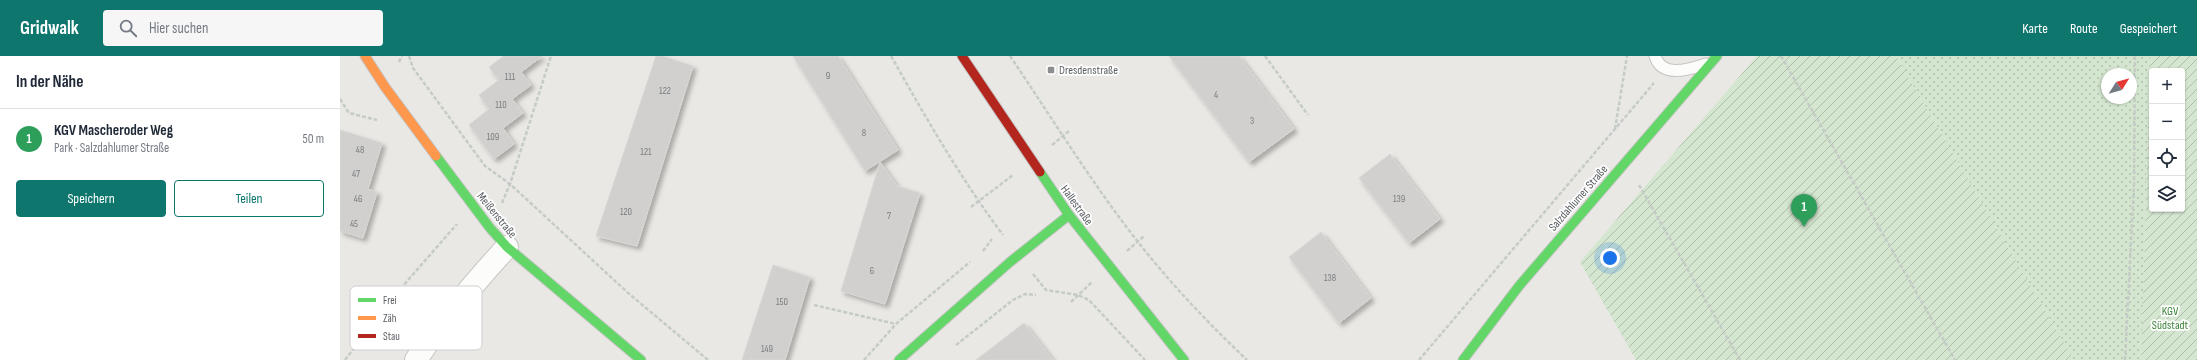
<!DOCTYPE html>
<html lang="de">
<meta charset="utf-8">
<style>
:root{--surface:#fff;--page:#f6f6f7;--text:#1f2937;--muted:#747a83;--line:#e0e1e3;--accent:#0f766e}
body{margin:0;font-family:"Sofia Sans Condensed",sans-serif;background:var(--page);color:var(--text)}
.controls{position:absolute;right:12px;top:12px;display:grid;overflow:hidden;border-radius:4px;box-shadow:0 1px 3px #0004}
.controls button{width:36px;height:36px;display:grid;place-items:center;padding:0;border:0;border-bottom:1px solid var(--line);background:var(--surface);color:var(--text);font:20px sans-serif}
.compass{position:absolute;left:1761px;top:12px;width:36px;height:36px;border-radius:50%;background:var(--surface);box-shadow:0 1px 3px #0004;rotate:53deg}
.you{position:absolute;left:1270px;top:202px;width:14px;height:14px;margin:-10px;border:3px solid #fff;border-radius:50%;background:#1a73e8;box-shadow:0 0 0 6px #1a73e833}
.badge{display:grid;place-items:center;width:26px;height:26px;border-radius:50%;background:var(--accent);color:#fff;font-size:13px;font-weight:700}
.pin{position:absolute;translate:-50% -33px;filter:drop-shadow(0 1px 2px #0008)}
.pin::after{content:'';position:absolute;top:21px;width:14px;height:12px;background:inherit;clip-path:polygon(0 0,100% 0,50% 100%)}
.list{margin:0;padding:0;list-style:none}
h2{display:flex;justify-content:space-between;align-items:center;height:52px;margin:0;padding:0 16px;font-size:17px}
h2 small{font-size:13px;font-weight:400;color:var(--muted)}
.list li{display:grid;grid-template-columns:26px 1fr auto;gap:12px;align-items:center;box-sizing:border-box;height:60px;padding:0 16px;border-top:1px solid var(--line)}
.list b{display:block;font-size:15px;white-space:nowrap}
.list p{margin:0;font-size:13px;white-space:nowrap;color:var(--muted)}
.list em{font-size:13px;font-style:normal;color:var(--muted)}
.actions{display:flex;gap:8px;padding:12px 16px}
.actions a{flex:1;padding:9px 0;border:1px solid var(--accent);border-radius:4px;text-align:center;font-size:14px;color:var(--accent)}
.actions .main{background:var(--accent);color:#fff}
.icon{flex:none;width:22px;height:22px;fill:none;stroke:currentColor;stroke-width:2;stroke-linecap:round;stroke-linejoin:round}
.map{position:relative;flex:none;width:1857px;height:304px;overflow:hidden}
header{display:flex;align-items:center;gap:24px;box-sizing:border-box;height:56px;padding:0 20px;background:var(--accent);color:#fff}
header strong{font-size:19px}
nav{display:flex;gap:22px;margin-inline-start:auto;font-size:14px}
.search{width:280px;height:36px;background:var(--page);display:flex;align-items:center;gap:10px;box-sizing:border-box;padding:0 14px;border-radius:4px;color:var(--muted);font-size:15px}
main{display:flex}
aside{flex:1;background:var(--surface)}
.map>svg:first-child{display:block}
.grass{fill:url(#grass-dots);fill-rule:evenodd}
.garden{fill:url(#garden-furrows);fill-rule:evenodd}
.building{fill:#d1d0ce;stroke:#d8d7d4;filter:url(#shadow)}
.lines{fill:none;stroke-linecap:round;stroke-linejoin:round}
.lane-casing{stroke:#c5c5c4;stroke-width:13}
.street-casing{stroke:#c5c5c4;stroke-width:24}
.fast-casing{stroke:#c6c6c6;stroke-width:11}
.slow-casing{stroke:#c6c6c6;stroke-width:11}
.jam-casing{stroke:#c6c6c6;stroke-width:11}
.path{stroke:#c5cbc7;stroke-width:2.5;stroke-dasharray:4 2;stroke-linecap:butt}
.lane{stroke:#fcfcfb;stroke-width:11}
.street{stroke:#fcfcfb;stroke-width:22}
.fast{stroke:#63d668;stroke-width:9}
.slow{stroke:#ff974d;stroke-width:9}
.jam{stroke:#b3261e;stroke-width:9}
.poi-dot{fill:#8c8e90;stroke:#fff;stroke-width:1.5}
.labels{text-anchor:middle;stroke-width:3.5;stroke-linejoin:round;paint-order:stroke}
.number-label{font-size:10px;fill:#797c7e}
.poi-label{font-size:12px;fill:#5a5e62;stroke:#fff;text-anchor:start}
.street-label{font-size:12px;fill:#5a5e62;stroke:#fff}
.park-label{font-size:12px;fill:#3c8337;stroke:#fff}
.key{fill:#fff;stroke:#cecfd0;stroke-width:1}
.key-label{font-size:11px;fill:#5a5e62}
</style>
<header>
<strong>Gridwalk</strong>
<div class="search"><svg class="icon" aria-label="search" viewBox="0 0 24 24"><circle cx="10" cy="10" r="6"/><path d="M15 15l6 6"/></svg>Hier suchen</div>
<nav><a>Karte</a><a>Route</a><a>Gespeichert</a></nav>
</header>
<main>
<aside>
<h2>In der Nähe<small></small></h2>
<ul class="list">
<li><span class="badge" style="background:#2e9e5b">1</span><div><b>KGV Mascheroder Weg</b><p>Park · Salzdahlumer Straße</p></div><em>50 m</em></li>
</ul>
<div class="actions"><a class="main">Speichern</a><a>Teilen</a></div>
</aside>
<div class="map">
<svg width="1857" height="304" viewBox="0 0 1857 304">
<defs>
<pattern id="grass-dots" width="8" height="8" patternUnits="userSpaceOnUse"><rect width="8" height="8" fill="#d4e6cf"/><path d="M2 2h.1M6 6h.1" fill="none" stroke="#afbeab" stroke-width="1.8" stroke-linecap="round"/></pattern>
<pattern id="garden-furrows" width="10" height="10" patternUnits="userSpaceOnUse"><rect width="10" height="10" fill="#d4e6cf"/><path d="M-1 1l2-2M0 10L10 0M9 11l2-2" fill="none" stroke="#afbeab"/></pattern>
<filter id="shadow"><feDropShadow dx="3.5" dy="3.5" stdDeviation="2" flood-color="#0004"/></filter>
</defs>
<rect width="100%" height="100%" fill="#e9e8e4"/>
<!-- grass -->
<path class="grass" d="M1556,0H1810L1801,304H1734ZM1767,18H1791V42H1767Z"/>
<!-- garden -->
<g class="garden">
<polygon points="1417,0 1556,0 1734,304 1296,304 1240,206"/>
<path d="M1810,0H1857V304H1801ZM1812,15H1842V153H1812Z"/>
</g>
<!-- building -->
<g class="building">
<polygon points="164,0 202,0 181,16 191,29 172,43 183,57 163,72 174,88 154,103 129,69 149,53 139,39 159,24 149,11"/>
<polygon points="316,0 322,0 353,10 297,190 256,180"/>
<polygon points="453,0 498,0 558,94 525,115"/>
<polygon points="829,0 899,0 954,73 909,106"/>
<polygon points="0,74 42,87 28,133 37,136 23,182 0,175"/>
<polygon points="1050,98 1100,163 1069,187 1019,122"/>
<polygon points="540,106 557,130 580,137 545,248 501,235"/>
<polygon points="981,176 1031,242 999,267 949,201"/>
<polygon points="433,209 470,221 445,304 402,304"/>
<polygon points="684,267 713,304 636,304"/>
</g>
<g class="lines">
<defs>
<path id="lane" d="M1315,0C1322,23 1350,13 1366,8"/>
<path id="street" d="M76,304C103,263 134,227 167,191"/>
<g id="fast">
<polyline points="96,100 150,172 167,191 301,304"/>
<polyline points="700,116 729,159 844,304"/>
<polyline points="559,304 670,206 729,159"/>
<polyline points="1123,304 1179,230 1377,0"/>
</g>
<polyline id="slow" points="25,0 45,31 96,100"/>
<polyline id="jam" points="622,0 700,116"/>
</defs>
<!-- lane casing -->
<use href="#lane" class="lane-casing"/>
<!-- street casing -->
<use href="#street" class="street-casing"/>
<!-- fast casing -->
<use href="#fast" class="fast-casing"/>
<!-- slow casing -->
<use href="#slow" class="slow-casing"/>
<!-- jam casing -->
<use href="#jam" class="jam-casing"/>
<!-- path -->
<g class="path">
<polyline points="69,0 73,12 145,110 170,128 287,236 368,304"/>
<path d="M551,0C586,62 621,123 663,179"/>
<path d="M670,0C712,62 751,126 798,186C831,228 868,267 907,304"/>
<polyline points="925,0 968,59"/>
<polyline points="1441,0 1615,304"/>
<polyline points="59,6 62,0"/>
<polyline points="0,43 9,57 37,64"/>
<polyline points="1275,73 1287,0"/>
<polyline points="712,89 729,75"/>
<polyline points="1299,129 1400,304"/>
<polyline points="162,147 170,128 211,0"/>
<polyline points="631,151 673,119"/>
<polyline points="643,195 652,183"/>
<polyline points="787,195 804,180"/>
<polyline points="693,218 706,234 738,239 749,244 805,304"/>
<polyline points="731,246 752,226"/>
<polyline points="474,249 556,268"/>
<polyline points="616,289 673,244 685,238 696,239"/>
<polyline points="5,304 55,239 117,168"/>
<polyline points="524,304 556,268 630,206"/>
<polyline points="1079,304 1314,27"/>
<polyline points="1785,304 1794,128 1795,0"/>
</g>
<!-- lane -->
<use href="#lane" class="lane"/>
<!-- street -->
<use href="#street" class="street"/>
<!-- fast -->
<use href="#fast" class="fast"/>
<!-- slow -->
<use href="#slow" class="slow"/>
<!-- jam -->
<use href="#jam" class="jam"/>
</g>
<!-- markers -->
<rect class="poi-dot" x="707" y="10" width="8" height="8" rx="2"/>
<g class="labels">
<!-- number labels -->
<g class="number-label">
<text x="488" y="23">9</text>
<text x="170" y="24">111</text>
<text x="325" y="38">122</text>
<text x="876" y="42">4</text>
<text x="161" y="52">110</text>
<text x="912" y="68">3</text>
<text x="524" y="80">8</text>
<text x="153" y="84">109</text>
<text x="20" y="97">48</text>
<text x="306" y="99">121</text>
<text x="16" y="121">47</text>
<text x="18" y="146">46</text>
<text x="1059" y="146">139</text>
<text x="286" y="159">120</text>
<text x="549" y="163">7</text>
<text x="14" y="171">45</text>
<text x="532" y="218">6</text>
<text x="990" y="225">138</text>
<text x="442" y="249">150</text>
<text x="427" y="296">149</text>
</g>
<!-- poi labels -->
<g class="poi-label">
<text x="719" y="18">Dresdenstraße</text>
</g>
<!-- street labels -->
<g class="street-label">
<text transform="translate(1238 142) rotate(-49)" y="4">Salzdahlumer Straße</text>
<text transform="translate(737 149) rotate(54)" y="4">Hallestraße</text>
<text transform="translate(157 159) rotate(51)" y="4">Meißenstraße</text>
</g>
<!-- park labels -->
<g class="park-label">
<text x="1830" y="259">KGV<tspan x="1830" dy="14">Südstadt</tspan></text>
</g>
</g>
<!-- legend -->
<rect x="10" y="230" width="132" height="64" rx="6" class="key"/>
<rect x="18" y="242" width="18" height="4" fill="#63d668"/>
<rect x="18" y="260" width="18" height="4" fill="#ff974d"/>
<rect x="18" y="278" width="18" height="4" fill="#b3261e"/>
<g class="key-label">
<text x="43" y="248">Frei</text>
<text x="43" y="266">Zäh</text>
<text x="43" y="284">Stau</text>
</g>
</svg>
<div class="controls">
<button>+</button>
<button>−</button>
<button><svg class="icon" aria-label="locate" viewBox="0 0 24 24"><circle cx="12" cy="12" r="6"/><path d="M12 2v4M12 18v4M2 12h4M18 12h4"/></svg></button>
<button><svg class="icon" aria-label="layers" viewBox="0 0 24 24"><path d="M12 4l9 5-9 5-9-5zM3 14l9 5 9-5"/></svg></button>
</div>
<svg class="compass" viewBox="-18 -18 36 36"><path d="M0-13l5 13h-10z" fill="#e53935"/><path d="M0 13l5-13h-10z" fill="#747a83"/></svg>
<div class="you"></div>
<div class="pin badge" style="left:1464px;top:171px;background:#2e9e5b">1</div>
</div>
</main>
